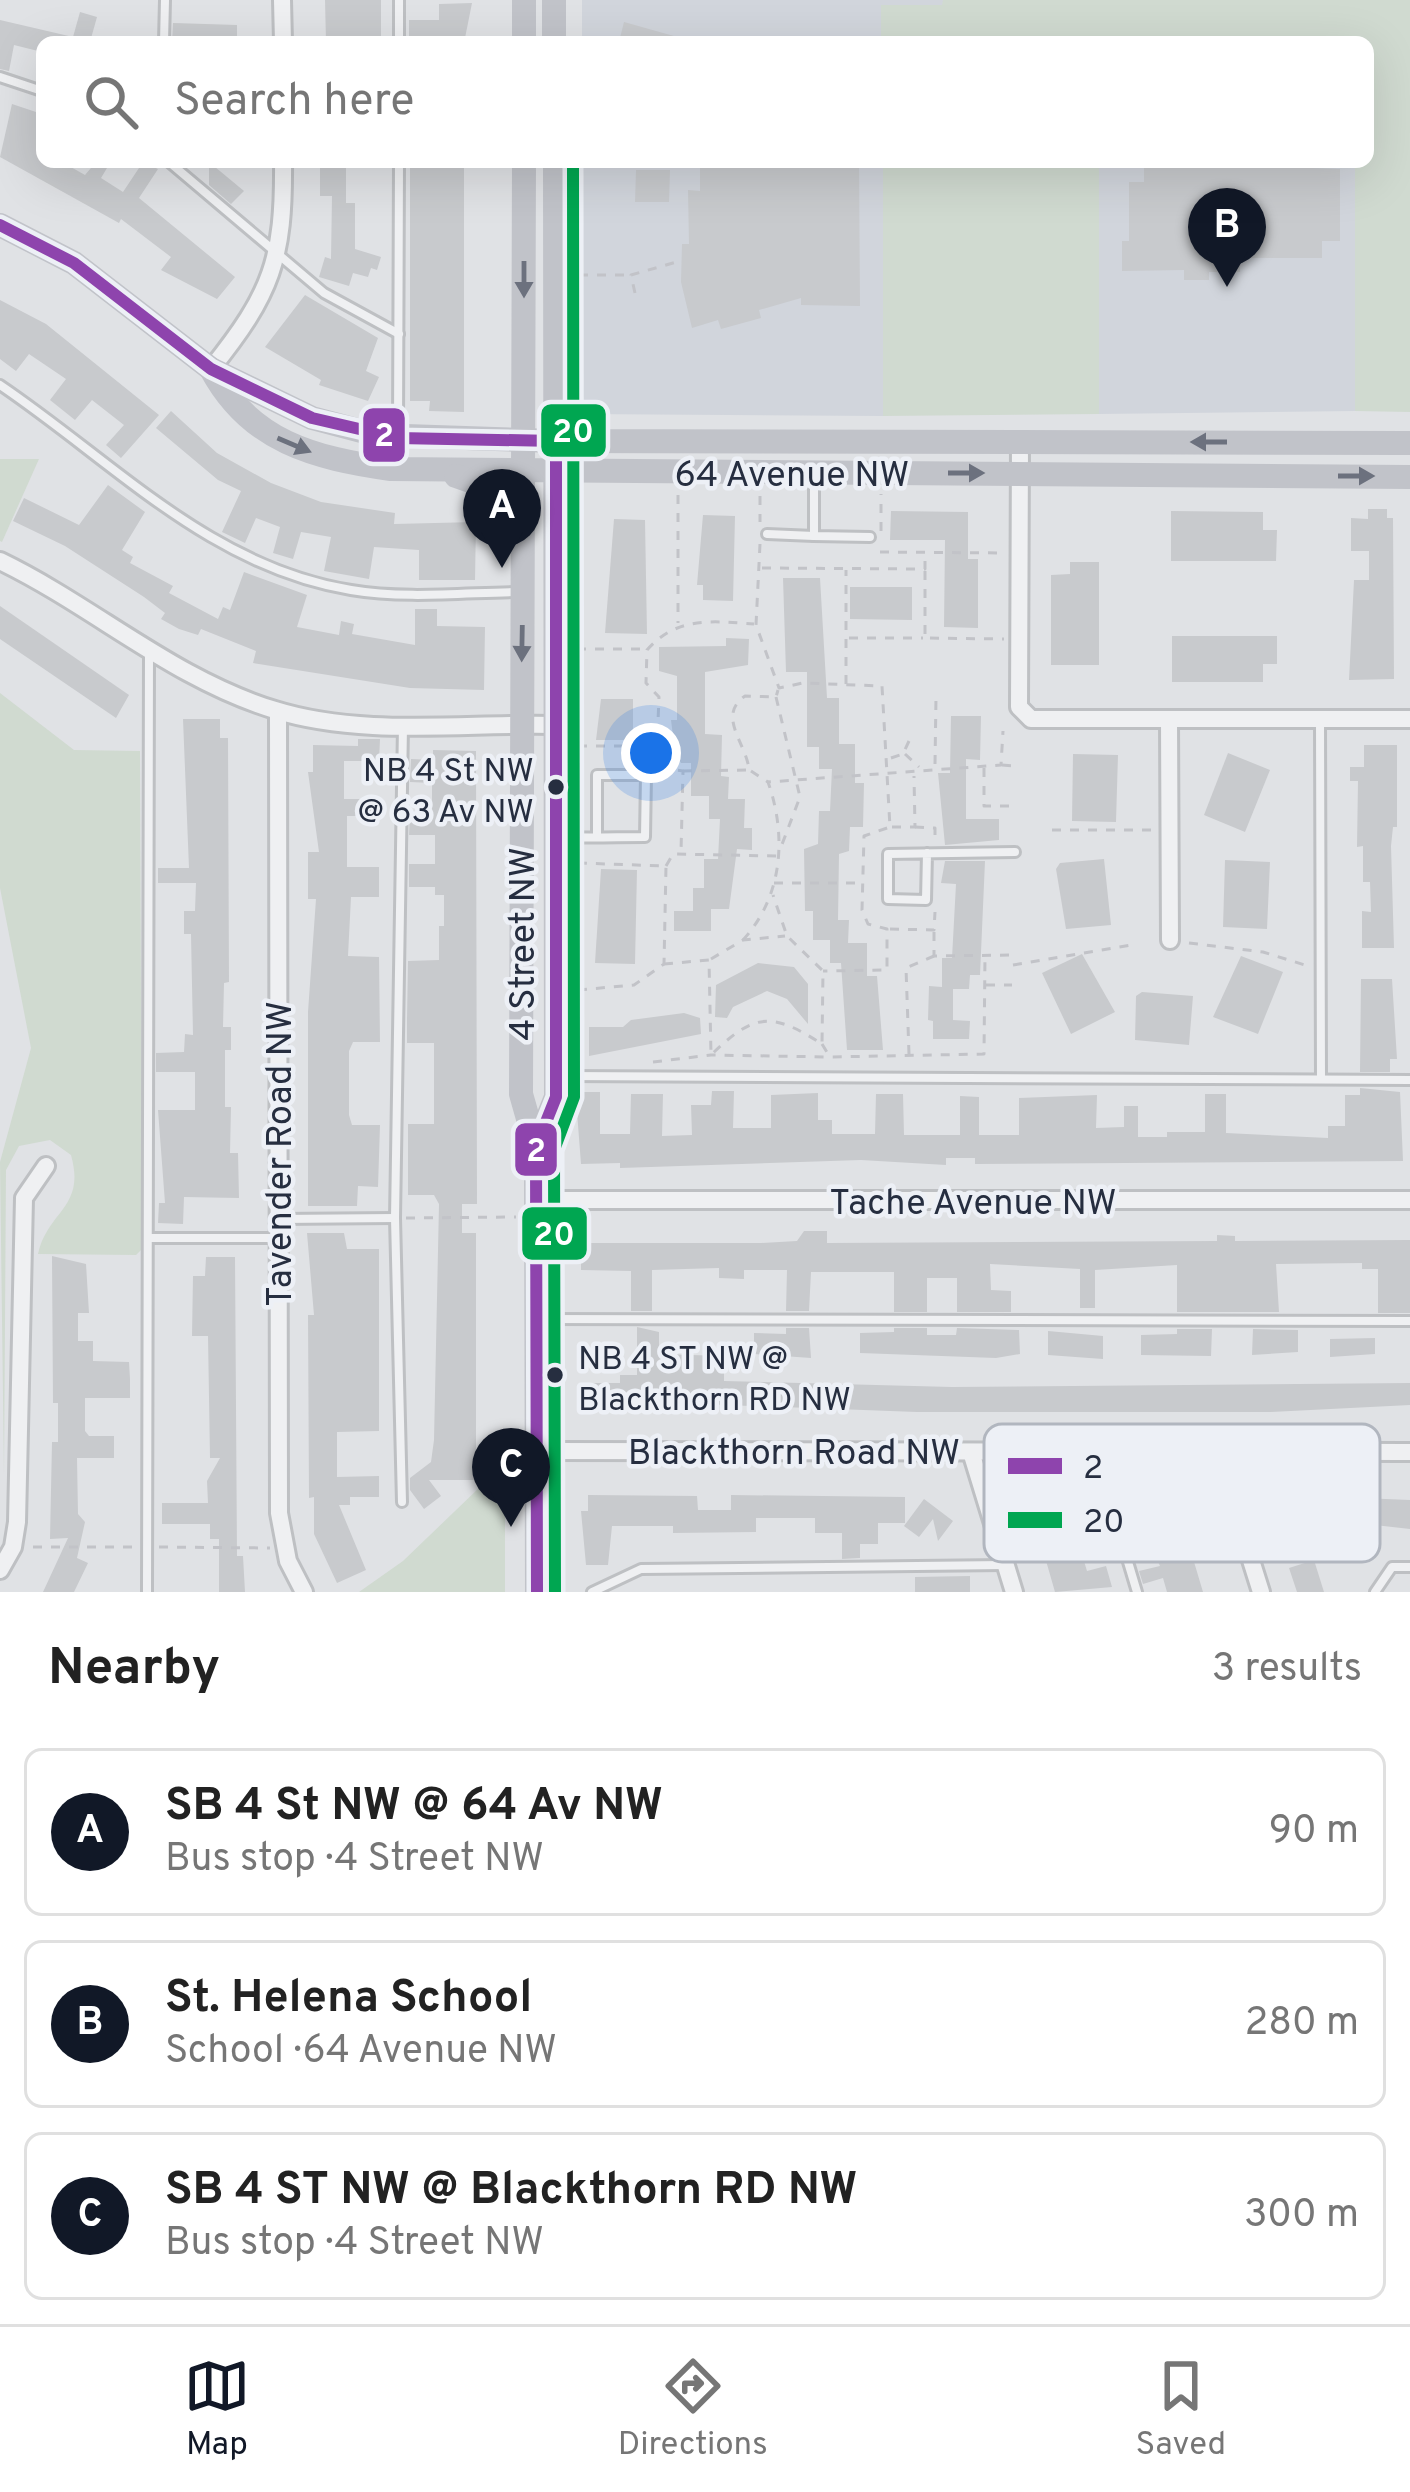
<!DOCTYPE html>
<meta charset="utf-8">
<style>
:root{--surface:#fff;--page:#f2f2f2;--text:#222;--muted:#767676;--line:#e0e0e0;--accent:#111827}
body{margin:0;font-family:Overpass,sans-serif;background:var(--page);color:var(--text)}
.you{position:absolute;left:651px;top:753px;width:42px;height:42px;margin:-30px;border:9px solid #fff;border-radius:50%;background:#1a73e8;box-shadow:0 0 0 18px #1a73e833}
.badge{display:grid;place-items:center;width:78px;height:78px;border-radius:50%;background:var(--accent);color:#fff;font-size:39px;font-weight:700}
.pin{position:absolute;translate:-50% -99px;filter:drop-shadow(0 3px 6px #0008)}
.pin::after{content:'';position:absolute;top:63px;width:42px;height:36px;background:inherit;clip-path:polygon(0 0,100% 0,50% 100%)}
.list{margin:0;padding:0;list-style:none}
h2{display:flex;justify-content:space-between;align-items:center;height:156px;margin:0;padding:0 48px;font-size:51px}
h2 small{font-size:39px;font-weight:400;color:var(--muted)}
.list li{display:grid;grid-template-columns:78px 1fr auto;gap:36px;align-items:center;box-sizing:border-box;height:168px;margin:0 24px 24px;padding:0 24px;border:3px solid var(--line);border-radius:18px}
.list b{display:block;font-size:45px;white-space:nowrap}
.list p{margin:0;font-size:39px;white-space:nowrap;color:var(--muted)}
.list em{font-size:39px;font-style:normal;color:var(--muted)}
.icon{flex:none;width:66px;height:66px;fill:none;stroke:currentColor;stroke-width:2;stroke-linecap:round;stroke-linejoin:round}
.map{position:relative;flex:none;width:1410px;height:1592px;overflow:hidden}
.search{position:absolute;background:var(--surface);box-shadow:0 12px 48px #0002;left:36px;right:36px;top:36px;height:132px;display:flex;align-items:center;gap:30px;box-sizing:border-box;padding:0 42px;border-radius:18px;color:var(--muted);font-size:45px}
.sheet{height:732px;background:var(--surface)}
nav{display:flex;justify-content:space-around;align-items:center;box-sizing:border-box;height:168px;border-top:3px solid var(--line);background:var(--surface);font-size:33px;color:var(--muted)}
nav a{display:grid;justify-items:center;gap:6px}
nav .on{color:var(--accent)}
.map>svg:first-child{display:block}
.built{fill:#d1d5dc}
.green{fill:#d0dad0}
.building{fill:#c8cacd}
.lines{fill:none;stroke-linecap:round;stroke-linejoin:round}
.lane-casing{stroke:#bec0c3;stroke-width:14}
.street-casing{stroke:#bec0c3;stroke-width:22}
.path{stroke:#c2c3c8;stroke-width:3;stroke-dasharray:9 9;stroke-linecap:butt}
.lane{stroke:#eff0f2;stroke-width:8}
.street{stroke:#eff0f2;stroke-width:16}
.secondary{stroke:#c1c3c9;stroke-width:24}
.bus-1-casing{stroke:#edf0f6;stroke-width:21}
.bus-2-casing{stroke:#edf0f6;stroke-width:21}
.bus-1{stroke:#8e44ad;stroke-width:12}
.bus-2{stroke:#00a651;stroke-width:12}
.oneway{fill:#6c717e}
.bus-dot{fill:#262e40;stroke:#edf0f6;stroke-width:4.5}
.labels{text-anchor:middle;stroke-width:9;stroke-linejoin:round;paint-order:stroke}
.bus-label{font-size:33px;fill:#262e40;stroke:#edf0f6;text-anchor:end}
.street-label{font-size:36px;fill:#262e40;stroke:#edf0f6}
.key{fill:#edf0f6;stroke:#b1b6bf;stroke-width:3}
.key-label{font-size:33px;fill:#262e40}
.line-badge{stroke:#edf0f6;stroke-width:4.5}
.badge-label{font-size:33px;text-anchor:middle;font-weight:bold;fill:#fff}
</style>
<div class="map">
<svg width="1410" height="1592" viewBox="0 0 1410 1592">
<rect width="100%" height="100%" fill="#e0e2e5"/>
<!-- built -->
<g class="built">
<polygon points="582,0 943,0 943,5 881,5 881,42 582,42"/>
<polygon points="581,162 883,162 883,416 579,414"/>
<polygon points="1099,162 1355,162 1355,411 1099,414"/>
</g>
<!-- green -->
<g class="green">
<polygon points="943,0 1410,0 1410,412 1355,411 1355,162 1368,162 1368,42 881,42 881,5 942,5"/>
<polygon points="883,162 1099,162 1099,414 883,416"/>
<polygon points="0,459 39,459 2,542 0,541"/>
<path d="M0,693L74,750L140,751L142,1249L136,1255L38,1254C48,1210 86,1208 71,1155L50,1140L19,1146L6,1170L4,1475L0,1162L31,1048L0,888Z"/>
<polygon points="505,1463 505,1592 359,1592 403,1561"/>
</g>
<!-- building -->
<g class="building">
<polygon points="325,0 381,0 381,42 326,42"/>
<polygon points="472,3 465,38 409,40 409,20 439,20 439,4"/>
<polygon points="80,12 97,17 90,42 42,42 42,52 14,45 9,71 0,69 0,20 73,37"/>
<polygon points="624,22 681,38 681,42 619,42"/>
<polygon points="173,23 237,25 237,42 172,42"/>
<polygon points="12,104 42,114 42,162 62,162 85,175 96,162 107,168 101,178 123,192 143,162 158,169 139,198 235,277 217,299 161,270 171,257 121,219 119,223 0,157"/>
<polygon points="209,162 244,191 231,204 209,185"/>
<polygon points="320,162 346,162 346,203 355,203 355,249 381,257 377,270 371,268 368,277 353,273 349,286 319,277 325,257 331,259 332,196 320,196"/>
<polygon points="410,162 464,162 464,412 429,411 430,401 410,401"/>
<polygon points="700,162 859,162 860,306 801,305 801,298 759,310 761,318 721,329 718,320 692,328 681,282 682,244 689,244 688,190 700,191"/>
<polygon points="1144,162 1340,169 1340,241 1322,241 1322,258 1240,258 1240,272 1209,272 1209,280 1184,280 1184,270 1122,271 1122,241 1129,241 1129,182 1144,182"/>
<polygon points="636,170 670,170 669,202 635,202"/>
<polygon points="305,295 378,338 366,371 379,377 368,401 319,385 321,380 265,347"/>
<polygon points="0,300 46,324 159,415 121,458 106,445 124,425 92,400 75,420 50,400 66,379 29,354 16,371 0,359"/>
<polygon points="171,411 217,453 271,483 321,502 395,513 394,524 476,522 475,580 419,580 419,550 374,547 369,579 324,571 331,537 301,532 293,559 273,553 280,527 256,518 245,543 222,532 241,491 218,480 156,428"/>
<polygon points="108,485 145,512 122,550 133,557 130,563 173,586 169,593 218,619 223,607 230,610 244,572 307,595 297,627 339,635 341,621 354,624 352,634 415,645 415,609 437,609 437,626 485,627 484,690 410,688 253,663 256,651 201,629 198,635 179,629 161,619 165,613 144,597 65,546 13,521 24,498 79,525"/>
<polygon points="1368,509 1387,509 1387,518 1393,518 1394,679 1349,680 1354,580 1369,580 1369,551 1351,551 1351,518 1368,519"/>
<polygon points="891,511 968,512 968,559 978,559 978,628 944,627 945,540 890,540"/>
<polygon points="1171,511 1263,512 1263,530 1277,530 1276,561 1171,561"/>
<polygon points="703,515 735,516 733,601 703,600 703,585 697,585"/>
<polygon points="614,519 645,520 647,634 605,633"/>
<polygon points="1070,562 1099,562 1099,665 1051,665 1051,575 1070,574"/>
<polygon points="783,578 820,578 827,698 839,698 839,744 855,744 855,783 864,783 863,827 850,827 849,851 839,854 838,920 849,920 848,943 867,943 867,976 877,976 883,1050 847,1050 841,963 830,963 830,940 813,940 813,911 805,911 804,849 818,844 819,811 830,811 832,769 819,769 819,747 807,747 807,672 786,672"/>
<polygon points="850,587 912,587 912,620 850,619"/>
<polygon points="0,606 129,695 116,718 0,639"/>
<polygon points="1172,636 1277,636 1277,664 1263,664 1263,682 1172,682"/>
<polygon points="726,638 749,639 748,665 705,672 705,734 722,735 721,776 729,777 728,799 745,799 744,828 752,828 752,850 737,849 729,909 711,909 711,931 674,931 674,911 693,911 693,888 704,888 704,859 718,859 720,819 709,819 709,796 691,796 691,763 681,763 675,752 671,720 677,720 677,676 659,671 659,647 726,646"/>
<polygon points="601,699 633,699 633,740 596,740"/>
<polygon points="951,716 981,716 980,760 966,759 966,819 999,819 999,840 945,845 938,773 950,773"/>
<polygon points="183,719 220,719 220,738 228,738 229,982 224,983 223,1027 231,1027 231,1050 225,1050 225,1107 231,1107 230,1153 238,1153 239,1198 184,1197 183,1224 158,1223 159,1203 165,1203 158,1110 195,1110 195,1072 156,1072 156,1053 184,1052 185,1034 193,1035 191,934 184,934 184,911 195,911 196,883 158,883 158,868 189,868"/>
<polygon points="358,739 380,739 379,761 344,761 344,799 379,799 379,816 347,816 347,867 379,867 379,897 351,897 348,956 379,957 380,1042 353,1042 349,1051 349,1115 352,1125 380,1125 378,1187 358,1186 357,1206 308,1206 308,1012 316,899 308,899 308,852 319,852 308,772 313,772 313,745 358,746"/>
<polygon points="1364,745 1397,745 1397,827 1393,827 1391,846 1394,948 1362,948 1362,911 1371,912 1370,882 1363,882 1363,846 1357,847 1358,781 1350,781 1350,767 1364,767"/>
<polygon points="433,750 476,751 477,1204 462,1204 462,1233 476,1233 476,1480 429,1480 441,1496 424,1509 410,1490 410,1478 431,1462 434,1440 439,1204 434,1195 408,1195 408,1124 434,1124 434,1043 407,1043 407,1020 408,961 439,960 439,926 444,926 444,895 435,895 435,887 409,887 409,864 435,864 435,835 409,835 410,812 432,812 432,783 410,782 411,759 433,760"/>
<polygon points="1228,753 1270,770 1245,832 1204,815"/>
<polygon points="1073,754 1118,755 1116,822 1072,821"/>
<polygon points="1104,859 1111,925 1066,929 1056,869 1060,863"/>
<polygon points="1225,860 1270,862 1267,929 1223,927"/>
<polygon points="945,861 985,861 980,975 970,975 969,989 953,989 953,1020 970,1021 969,1039 933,1039 933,1021 928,1020 929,986 942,987 942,958 952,958 956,884 941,883"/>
<polygon points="601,869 637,870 635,964 595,963"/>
<polygon points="1082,954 1115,1012 1071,1034 1042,973"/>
<polygon points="1241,956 1283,972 1258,1034 1213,1017"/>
<polygon points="758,963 794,967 808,984 808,1024 787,999 767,991 733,1007 727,1018 715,1017 716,985"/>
<polygon points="1361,979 1392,979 1397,1059 1390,1059 1390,1072 1360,1072"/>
<polygon points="1142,992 1193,996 1189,1045 1135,1040 1136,996"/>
<polygon points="684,1013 700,1018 701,1034 589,1056 589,1027 623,1027 631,1020"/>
<polygon points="1360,1088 1400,1092 1403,1161 975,1164 975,1158 946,1158 946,1165 861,1160 620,1168 620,1163 581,1164 577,1112 578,1092 600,1092 600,1134 630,1134 631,1094 663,1094 662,1136 692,1135 691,1105 711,1105 712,1091 734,1091 733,1128 771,1128 771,1095 818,1093 818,1120 832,1120 832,1134 875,1134 876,1094 903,1094 904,1135 960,1135 960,1096 979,1097 979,1135 1019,1135 1019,1098 1097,1095 1096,1128 1124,1127 1124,1106 1138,1106 1138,1137 1167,1137 1167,1132 1205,1132 1205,1094 1226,1094 1226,1133 1328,1138 1328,1126 1345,1126 1345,1095 1360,1095"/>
<polygon points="804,1231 827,1231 827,1243 1217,1241 1217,1235 1235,1236 1235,1241 1410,1240 1410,1313 1378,1313 1378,1269 1362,1269 1362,1263 1276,1264 1279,1312 1177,1312 1177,1265 1095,1270 1095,1308 1080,1308 1080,1269 990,1264 991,1290 1011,1291 1011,1312 957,1312 957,1278 927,1278 927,1312 894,1312 894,1272 811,1272 809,1311 786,1311 787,1270 744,1270 744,1279 719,1278 719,1268 652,1270 652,1311 631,1311 631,1271 581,1270 581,1243 761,1243 797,1241"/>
<polygon points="307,1233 344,1233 347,1249 379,1249 379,1431 337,1432 337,1477 379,1476 379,1497 350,1497 350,1505 339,1505 366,1570 337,1583 314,1534 314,1497 309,1498 308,1315 314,1315"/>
<polygon points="52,1256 86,1264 89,1313 78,1313 78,1341 93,1341 93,1361 129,1362 130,1379 130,1398 85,1398 85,1431 89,1436 114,1436 114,1458 77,1458 78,1514 85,1522 77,1558 88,1563 74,1592 43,1592 68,1538 50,1539 52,1442 58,1442 58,1403 53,1403"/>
<polygon points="206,1257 235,1257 237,1556 243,1556 245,1592 219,1592 219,1539 210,1539 210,1524 162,1524 162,1503 208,1503 207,1481 220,1458 210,1458 208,1336 192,1336 193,1276 205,1276"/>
<polygon points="637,1327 659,1332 659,1354 724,1356 724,1381 952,1387 1410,1383 1410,1405 1271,1412 917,1412 699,1404 699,1412 583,1411 583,1383 620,1383 620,1375 637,1375"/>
<polygon points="786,1328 809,1328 811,1358 754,1354 754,1333 786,1334"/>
<polygon points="894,1328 927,1328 927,1335 956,1335 957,1328 1019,1330 1020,1354 996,1358 860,1353 860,1333 894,1332"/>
<polygon points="1177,1329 1212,1329 1211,1356 1141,1355 1141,1335 1177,1334"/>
<polygon points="1253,1329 1298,1330 1298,1352 1252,1355"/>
<polygon points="1048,1331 1103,1336 1103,1359 1048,1355"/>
<polygon points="1375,1338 1375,1354 1330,1357 1330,1339"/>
<polygon points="1088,1489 1095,1510 1071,1518 1087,1571 1106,1566 1112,1587 1055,1592 1028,1498 1050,1491 1053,1501"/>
<polygon points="1340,1490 1361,1490 1361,1498 1410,1500 1410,1529 1357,1523 1357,1513 1340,1513"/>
<polygon points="1152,1492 1155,1504 1175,1498 1203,1592 1167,1592 1163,1578 1143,1584 1139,1571 1160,1566 1131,1498"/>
<polygon points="588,1495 697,1496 698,1510 731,1510 731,1495 905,1497 905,1523 878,1523 878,1544 860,1544 860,1558 842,1559 842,1533 815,1533 815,1518 756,1518 756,1532 673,1533 673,1526 612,1526 608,1565 586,1565 581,1511 588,1511"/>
<polygon points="924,1499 953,1521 938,1541 933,1519 919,1537 904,1526"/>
<polygon points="1314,1560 1324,1592 1297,1592 1289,1568"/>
<polygon points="970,1576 970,1592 915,1592 915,1577"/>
</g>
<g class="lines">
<defs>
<g id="lane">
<polyline points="164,42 165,0"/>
<polyline points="399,42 399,0"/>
<polyline points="0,77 42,91"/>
<polyline points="169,162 324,293 399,334"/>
<path d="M0,385C114,462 210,567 351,590C404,599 462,593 516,592"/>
<polyline points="398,430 399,162"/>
<polyline points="814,474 814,536 870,537"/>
<polyline points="767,534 814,536"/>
<polyline points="1320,721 1321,1079"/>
<path d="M561,837C589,838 617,837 645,837L646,775H597V837"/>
<polyline points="927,853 926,900 888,899 888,854 1015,852"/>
<polyline points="563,1076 1410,1080"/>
<polyline points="279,1219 395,1218"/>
<polyline points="148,1238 277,1238"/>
<polyline points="542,1319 1410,1321"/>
<polyline points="1096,1455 1137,1592"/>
<polyline points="402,1502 395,1218 403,726"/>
<polyline points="147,1592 149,654"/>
<polyline points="592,1592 641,1569 1005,1565"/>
<polyline points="1375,1592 1392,1567 1410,1567"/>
</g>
<g id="street">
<polyline points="282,0 283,42"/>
<path d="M211,369C272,293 284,259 283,162"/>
<polyline points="1020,442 1019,707 1031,719 1410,719"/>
<path d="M0,561C95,607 173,679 275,710C361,737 464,723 552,725"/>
<polyline points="278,712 279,1513 288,1561 304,1592"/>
<polyline points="1169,720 1170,940"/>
<polyline points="536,1200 1410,1200"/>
<polyline points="538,1451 1410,1452"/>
<polyline points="971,1452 1014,1592"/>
<polyline points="1217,1452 1261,1592"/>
<polyline points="0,1570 13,1547 17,1522 24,1198 46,1166"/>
</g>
</defs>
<!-- lane casing -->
<use href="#lane" class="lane-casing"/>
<!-- street casing -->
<use href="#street" class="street-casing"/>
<!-- path -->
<g class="path">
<polyline points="579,275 630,275"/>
<polyline points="635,293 631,275 680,261"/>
<polyline points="678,495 678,623"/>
<polyline points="760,496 760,522"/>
<polyline points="881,531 881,494"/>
<polyline points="760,544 756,625 779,688 803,683 882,686 890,827 864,836 862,910 868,924 887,929 887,970 823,971"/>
<polyline points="880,552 1005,553"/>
<polyline points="762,568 925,569 925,553"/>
<polyline points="925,571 925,638 1004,639"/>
<polyline points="849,638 923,638"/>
<polyline points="577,649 645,649"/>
<polyline points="846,684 846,570"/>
<polyline points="776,697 800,797 781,847"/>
<path d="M578,746H657L659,697L646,683L647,650C677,616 712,621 754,624"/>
<polyline points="657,748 663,768 683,771 681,852"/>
<polyline points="905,754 919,767"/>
<polyline points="891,758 903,754 909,741"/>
<polyline points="935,764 936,697"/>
<polyline points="1002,765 1015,766"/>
<polyline points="984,768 984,806 1015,806"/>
<path d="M683,771L749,770C747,744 716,716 745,696L776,697L778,690"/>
<polyline points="751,771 768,782"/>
<polyline points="892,827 915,827 914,776"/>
<polyline points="915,827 935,828 935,842"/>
<polyline points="1052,830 1153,830"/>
<polyline points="666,866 673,854 777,856"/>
<polyline points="774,883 860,883"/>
<polyline points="890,929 934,930 935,912"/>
<polyline points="934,932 934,956 1013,955"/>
<path d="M743,940C783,896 787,836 768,782L1001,765L1003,731"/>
<polyline points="1189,943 1263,952 1308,966"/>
<polyline points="711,959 743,940 785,936"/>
<path d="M664,964L709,960L711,1055C755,1012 772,1012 822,1044L823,971L787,936L773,895"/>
<polyline points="1013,965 1137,944"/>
<polyline points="986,985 1012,985"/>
<polyline points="578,990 634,985 664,964 666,866 579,863"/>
<polyline points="822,1044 830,1057 984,1054 985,955"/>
<polyline points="909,1054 906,968 934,956"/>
<polyline points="653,1062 711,1055 828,1057"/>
<polyline points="406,1218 516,1217"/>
<polyline points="33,1547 132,1547"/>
<polyline points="159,1547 270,1548"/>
</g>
<!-- lane -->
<use href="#lane" class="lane"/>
<!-- street -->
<use href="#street" class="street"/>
<!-- secondary -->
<g class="secondary">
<polyline points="554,0 554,42"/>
<polyline points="524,42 524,0"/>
<polyline points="524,162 521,1094 536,1147 537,1592"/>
<polyline points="0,225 74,263 211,369 312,418 376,435 556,441 1410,443"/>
<path d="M211,369C250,442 314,458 391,469L1410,477"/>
<polyline points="456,476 487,487 523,526"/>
<polyline points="536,1147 556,1097 555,162"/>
</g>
<defs>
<polyline id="bus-1" points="0,225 74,263 211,369 312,418 398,438 556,441 556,1097 536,1147 537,1592"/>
<polyline id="bus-2" points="555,1592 554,1150 574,1097 573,162"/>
</defs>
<!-- bus-1 casing -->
<use href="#bus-1" class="bus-1-casing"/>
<!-- bus-2 casing -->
<use href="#bus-2" class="bus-2-casing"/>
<!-- bus-1 -->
<use href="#bus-1" class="bus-1"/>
<!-- bus-2 -->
<use href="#bus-2" class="bus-2"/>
</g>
<!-- one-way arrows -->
<defs><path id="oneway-solid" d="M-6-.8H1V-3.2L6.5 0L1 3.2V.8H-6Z" transform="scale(3)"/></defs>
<g class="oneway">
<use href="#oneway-solid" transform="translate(524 279) rotate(90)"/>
<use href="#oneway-solid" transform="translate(1209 442) rotate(-180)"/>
<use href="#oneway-solid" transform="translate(294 445) rotate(23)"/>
<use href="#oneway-solid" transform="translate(966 473)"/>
<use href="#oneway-solid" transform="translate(1356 476)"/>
<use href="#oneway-solid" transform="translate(522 643) rotate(91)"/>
</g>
<!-- markers -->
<g class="bus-dot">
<circle cx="556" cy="787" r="10"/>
<circle cx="555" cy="1375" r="10"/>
</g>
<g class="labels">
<!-- bus labels -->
<g class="bus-label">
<text x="534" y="781">NB 4 St NW<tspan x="534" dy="41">@ 63 Av NW</tspan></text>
<text x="578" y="1369" text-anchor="start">NB 4 ST NW @<tspan x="578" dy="41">Blackthorn RD NW</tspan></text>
</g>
<!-- street labels -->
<g class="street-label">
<text x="792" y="486">64 Avenue NW</text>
<text transform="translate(521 944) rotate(-90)" y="13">4 Street NW</text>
<text transform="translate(278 1154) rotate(-90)" y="13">Tavender Road NW</text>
<text x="973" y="1214">Tache Avenue NW</text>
<text x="794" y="1464">Blackthorn Road NW</text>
</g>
</g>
<!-- legend -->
<rect x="984" y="1424" width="396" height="138" rx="18" class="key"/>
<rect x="1008" y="1458" width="54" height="16" fill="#8e44ad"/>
<rect x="1008" y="1512" width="54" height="16" fill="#00a651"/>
<g class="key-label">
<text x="1083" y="1478">2</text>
<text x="1083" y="1532">20</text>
</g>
<g class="line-badge">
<rect x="539" y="402" width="69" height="57" rx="12" fill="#00a651"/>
<rect x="361" y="406" width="46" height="58" rx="12" fill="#8e44ad"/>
<rect x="513" y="1121" width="46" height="57" rx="12" fill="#8e44ad"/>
<rect x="520" y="1205" width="69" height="57" rx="12" fill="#00a651"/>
</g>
<g class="badge-label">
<text x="573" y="442">20</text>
<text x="384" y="446">2</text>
<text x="536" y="1161">2</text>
<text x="554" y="1245">20</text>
</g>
</svg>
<div class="you"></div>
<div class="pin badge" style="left:502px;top:568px">A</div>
<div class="pin badge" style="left:1227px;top:287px">B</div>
<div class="pin badge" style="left:511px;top:1527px">C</div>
<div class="search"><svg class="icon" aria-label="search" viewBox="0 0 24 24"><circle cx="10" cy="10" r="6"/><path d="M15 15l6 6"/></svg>Search here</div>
</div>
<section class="sheet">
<h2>Nearby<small>3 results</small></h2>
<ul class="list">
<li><span class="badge">A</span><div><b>SB 4 St NW @ 64 Av NW</b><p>Bus stop · 4 Street NW</p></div><em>90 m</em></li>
<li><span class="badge">B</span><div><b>St. Helena School</b><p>School · 64 Avenue NW</p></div><em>280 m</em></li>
<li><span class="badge">C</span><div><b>SB 4 ST NW @ Blackthorn RD NW</b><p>Bus stop · 4 Street NW</p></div><em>300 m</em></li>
</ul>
</section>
<nav>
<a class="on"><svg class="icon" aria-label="map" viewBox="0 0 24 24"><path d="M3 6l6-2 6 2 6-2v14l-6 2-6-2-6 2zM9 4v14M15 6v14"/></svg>Map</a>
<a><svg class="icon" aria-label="directions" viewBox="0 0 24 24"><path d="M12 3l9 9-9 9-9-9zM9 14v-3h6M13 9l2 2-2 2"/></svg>Directions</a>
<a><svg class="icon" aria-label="saved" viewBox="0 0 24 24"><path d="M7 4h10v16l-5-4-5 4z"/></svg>Saved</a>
</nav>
